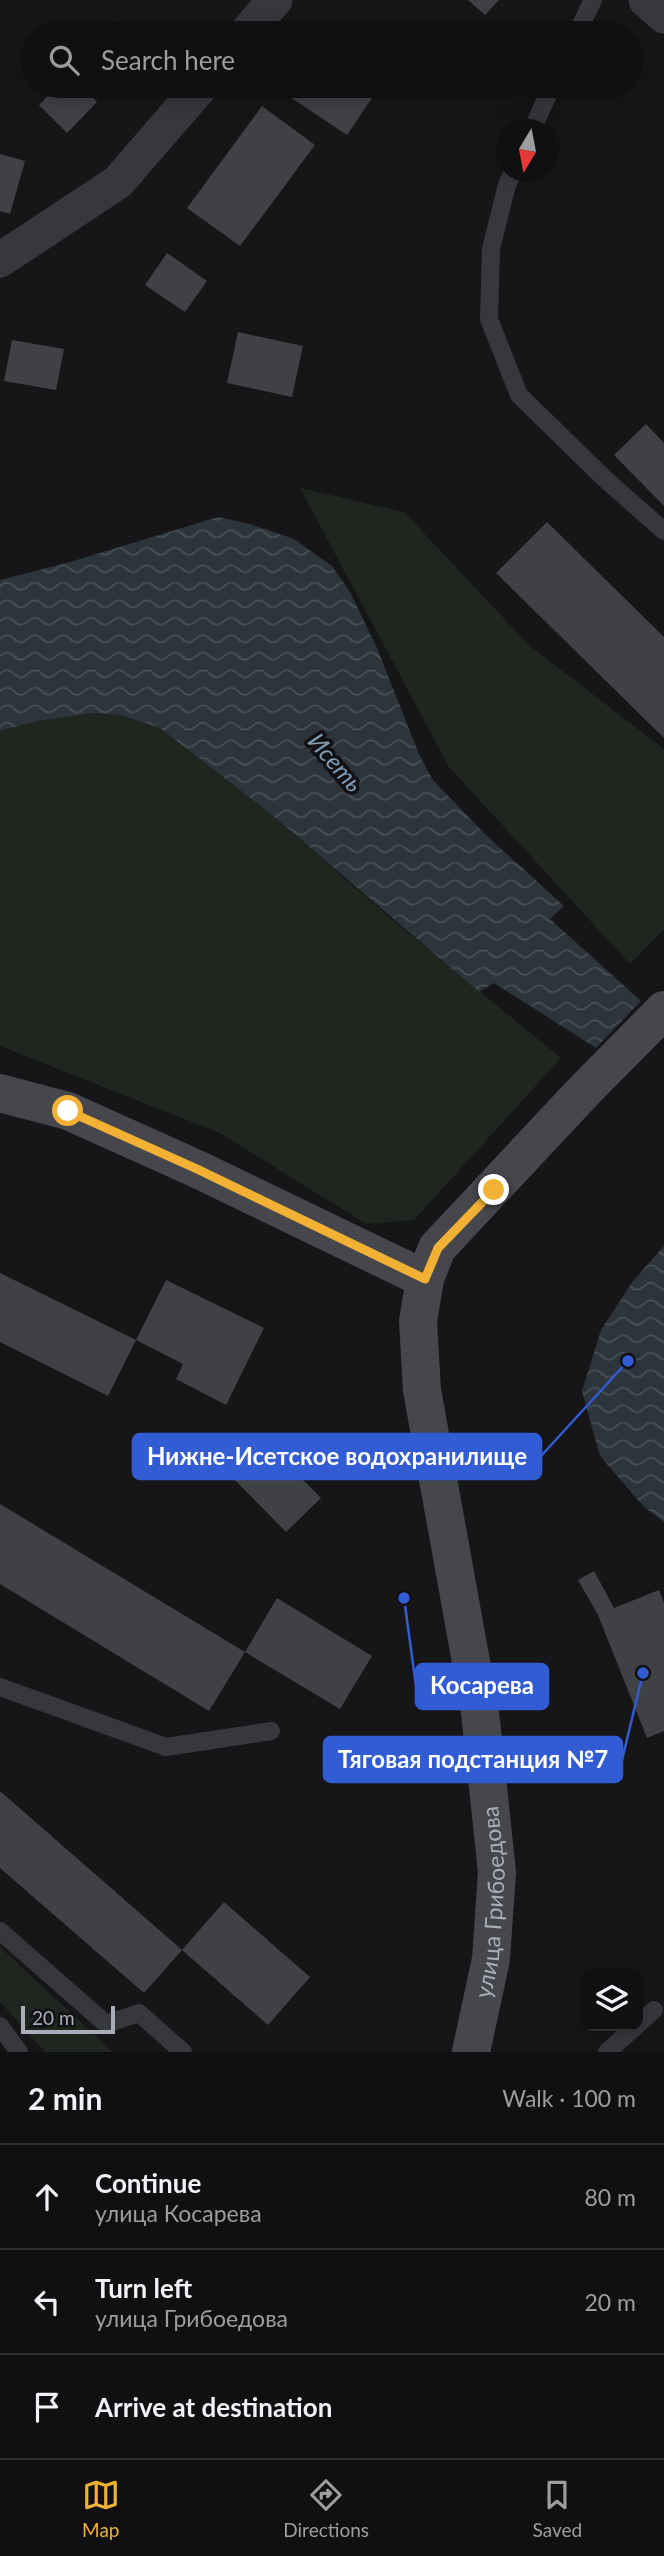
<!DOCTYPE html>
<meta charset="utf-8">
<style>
:root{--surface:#101012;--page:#1e1e20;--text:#f1f3f6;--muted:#9c9d9f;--line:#303032;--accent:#f2b134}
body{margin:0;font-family:Lato,sans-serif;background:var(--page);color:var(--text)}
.controls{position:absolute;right:21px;bottom:21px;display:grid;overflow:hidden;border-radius:14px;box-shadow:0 4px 18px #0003}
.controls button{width:63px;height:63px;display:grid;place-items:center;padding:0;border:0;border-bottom:2px solid var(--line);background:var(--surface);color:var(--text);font:35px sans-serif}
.compass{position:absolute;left:496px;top:119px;width:63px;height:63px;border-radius:50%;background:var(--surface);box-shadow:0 4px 18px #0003;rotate:190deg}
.scale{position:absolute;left:21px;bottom:18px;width:94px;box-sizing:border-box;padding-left:7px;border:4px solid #a8adb8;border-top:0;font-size:19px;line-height:24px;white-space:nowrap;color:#a8adb8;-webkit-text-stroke:5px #111113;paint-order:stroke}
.stop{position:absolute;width:21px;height:21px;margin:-16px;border:5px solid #f2b134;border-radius:50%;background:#fff}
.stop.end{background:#f2b134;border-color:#fff;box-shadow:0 2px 7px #0008}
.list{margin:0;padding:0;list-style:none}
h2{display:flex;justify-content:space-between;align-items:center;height:91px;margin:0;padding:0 28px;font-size:30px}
h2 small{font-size:23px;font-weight:400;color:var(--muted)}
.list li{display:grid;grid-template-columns:46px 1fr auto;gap:21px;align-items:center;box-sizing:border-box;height:105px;padding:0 28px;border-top:2px solid var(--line)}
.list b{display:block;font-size:26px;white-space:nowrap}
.list p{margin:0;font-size:23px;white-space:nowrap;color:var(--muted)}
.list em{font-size:23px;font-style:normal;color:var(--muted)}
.icon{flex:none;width:38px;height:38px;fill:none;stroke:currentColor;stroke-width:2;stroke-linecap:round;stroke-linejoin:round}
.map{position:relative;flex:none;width:664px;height:2052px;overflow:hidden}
.search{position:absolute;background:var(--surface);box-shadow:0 4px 18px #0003;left:21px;right:21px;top:21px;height:77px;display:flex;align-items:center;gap:18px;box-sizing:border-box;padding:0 24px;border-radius:38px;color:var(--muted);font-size:26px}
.sheet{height:406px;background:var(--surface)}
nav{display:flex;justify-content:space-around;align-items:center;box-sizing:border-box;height:98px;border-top:2px solid var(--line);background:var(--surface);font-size:19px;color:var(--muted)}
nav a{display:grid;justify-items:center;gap:4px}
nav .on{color:var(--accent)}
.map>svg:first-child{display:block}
.park{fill:#1e261f}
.water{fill:url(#water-waves)}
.building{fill:#404145}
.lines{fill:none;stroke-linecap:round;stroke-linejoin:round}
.lane{stroke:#37383d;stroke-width:18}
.street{stroke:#37383d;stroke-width:35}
.secondary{stroke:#45474d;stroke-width:38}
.route{stroke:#f2b134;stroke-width:9}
.labels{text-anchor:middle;stroke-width:7;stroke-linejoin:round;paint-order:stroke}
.street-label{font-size:23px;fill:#a8adb8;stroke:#111113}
.water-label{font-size:24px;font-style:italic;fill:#7f9bb3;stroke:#111113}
.leader{fill:none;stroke:#325cd3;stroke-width:2.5}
.callout-dot{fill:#325cd3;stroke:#111113;stroke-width:2.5}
.callout{fill:#325cd3;stroke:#325cd3;stroke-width:2.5}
.callout-label{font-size:24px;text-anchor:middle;font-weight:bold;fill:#fff}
</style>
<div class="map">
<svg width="664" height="2052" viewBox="0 0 664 2052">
<defs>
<pattern id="water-waves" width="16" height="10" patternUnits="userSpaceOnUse" patternTransform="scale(1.75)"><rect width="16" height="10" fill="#2c353c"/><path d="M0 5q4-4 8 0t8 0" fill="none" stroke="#485056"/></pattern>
</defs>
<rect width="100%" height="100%" fill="#161618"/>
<!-- park -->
<g class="park">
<polygon points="300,488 404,512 530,646 664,749 664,929 630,964 449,767"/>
<polygon points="94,713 120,715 160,728 272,815 390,918 561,1058 414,1220 366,1224 220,1133 0,1046 0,731 38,721"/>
<polygon points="0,1947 113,2052 45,2052 0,2002"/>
</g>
<!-- water -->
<g class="water">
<polygon points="218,517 250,524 294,539 332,566 350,592 377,648 419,754 432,779 487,836 564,906 550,919 641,1001 596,1048 494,983 479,992 272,815 160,728 120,715 94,713 38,721 0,731 0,580 70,562"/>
<polygon points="664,1246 664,1522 644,1507 600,1456 582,1391 601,1330 633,1281"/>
</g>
<!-- building -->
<g class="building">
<polygon points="468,0 499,0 485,15"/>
<polygon points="118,20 131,33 105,33"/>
<polygon points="58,86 80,86 97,102 67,133 39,105"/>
<polygon points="298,86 380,86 347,135 290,97"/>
<polygon points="262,106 315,145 240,246 187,208"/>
<polygon points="0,154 25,161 10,214 0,211"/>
<polygon points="167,253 207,281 185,312 145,285"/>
<polygon points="238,332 303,346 292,397 227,383"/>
<polygon points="12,340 64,349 56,390 4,381"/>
<polygon points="646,424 664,443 664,506 614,455"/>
<polygon points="547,522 664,637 664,738 496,573"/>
<polygon points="0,1273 136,1340 108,1396 0,1342"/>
<polygon points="166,1280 264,1328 226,1405 176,1379 183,1364 136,1340"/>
<polygon points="256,1432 321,1498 286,1532 223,1468"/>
<polygon points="0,1504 245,1652 209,1711 0,1584"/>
<polygon points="594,1571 614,1608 659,1590 664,1603 664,1731 647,1738 598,1615 578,1580"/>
<polygon points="277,1598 372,1656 340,1709 245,1652"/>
<polygon points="0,1791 182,1950 144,1993 0,1868"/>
<polygon points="224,1902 310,1977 268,2025 182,1950"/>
</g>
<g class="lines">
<!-- lane -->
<g class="lane">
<polyline points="577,33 593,0"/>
<polyline points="532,130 552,86"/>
<polyline points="513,172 507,185 491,249 489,319 519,395 604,478 664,531"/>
<polyline points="0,1687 166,1747 271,1731"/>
<polyline points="0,1931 106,2024 139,2013 183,2052"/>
<polyline points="638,2024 654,2010"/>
<polyline points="0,2026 19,2052"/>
<polyline points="607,2052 636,2026"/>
</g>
<!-- street -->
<g class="street">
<polyline points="646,0 664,16"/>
<polyline points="246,33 275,0"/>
<polyline points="0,260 118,182 201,86"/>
</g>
<!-- secondary -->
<g class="secondary">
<polyline points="0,1093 68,1111 197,1169 425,1279"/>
<path id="s1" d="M471,2052L491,1959L497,1872L480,1712L422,1390L418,1321L425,1279L437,1248L584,1091L664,1010"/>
</g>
</g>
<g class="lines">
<!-- route -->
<polyline class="route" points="68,1111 197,1169 425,1279 438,1248 494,1190"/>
</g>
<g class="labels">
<!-- street labels -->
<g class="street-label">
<text dy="8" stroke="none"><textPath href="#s1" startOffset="152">улица Грибоедова</textPath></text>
</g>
<!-- water labels -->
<g class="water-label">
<text transform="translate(335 763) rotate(49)" y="8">Исеть</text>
</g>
</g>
<!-- callouts -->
<path class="leader" d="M628 1361L541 1456M404 1598L416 1686M643 1673L622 1760"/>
<g class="callout-dot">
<circle cx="628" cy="1361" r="7"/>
<circle cx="404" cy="1598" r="7"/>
<circle cx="643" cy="1673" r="7"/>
</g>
<g class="callout">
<rect x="133" y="1434" width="408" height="45" rx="7"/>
<rect x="416" y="1664" width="132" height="45" rx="7"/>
<rect x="324" y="1737" width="298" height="45" rx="7"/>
</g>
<g class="callout-label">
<text x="337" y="1465">Нижне-Исетское водохранилище</text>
<text x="482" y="1694">Косарева</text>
<text x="473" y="1768">Тяговая подстанция №7</text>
</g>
</svg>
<div class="controls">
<button><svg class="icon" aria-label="layers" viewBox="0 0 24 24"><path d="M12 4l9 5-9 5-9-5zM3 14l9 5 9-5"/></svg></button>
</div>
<svg class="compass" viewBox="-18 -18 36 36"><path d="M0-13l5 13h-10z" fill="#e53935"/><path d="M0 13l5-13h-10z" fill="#9c9d9f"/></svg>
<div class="scale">20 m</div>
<div class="stop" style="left:68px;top:1111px"></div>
<div class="stop end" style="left:494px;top:1190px"></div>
<div class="search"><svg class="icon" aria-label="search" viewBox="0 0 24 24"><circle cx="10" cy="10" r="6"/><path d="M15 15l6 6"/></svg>Search here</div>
</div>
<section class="sheet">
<h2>2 min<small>Walk · 100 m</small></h2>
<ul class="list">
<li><svg class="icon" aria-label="ahead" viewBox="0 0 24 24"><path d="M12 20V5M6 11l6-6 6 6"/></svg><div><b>Continue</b><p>улица Косарева</p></div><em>80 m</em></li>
<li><svg class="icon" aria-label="left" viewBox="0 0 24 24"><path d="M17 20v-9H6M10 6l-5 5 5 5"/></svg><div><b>Turn left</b><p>улица Грибоедова</p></div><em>20 m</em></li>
<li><svg class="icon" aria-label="arrive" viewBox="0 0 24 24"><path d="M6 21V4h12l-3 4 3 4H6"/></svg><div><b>Arrive at destination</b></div></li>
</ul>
</section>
<nav>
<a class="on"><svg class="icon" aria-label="map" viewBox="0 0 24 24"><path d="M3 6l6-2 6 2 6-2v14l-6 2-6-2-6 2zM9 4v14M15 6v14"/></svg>Map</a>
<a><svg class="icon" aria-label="directions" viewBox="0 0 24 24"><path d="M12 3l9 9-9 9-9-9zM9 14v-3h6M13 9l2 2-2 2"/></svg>Directions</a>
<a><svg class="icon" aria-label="saved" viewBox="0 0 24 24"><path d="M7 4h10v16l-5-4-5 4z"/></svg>Saved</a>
</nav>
